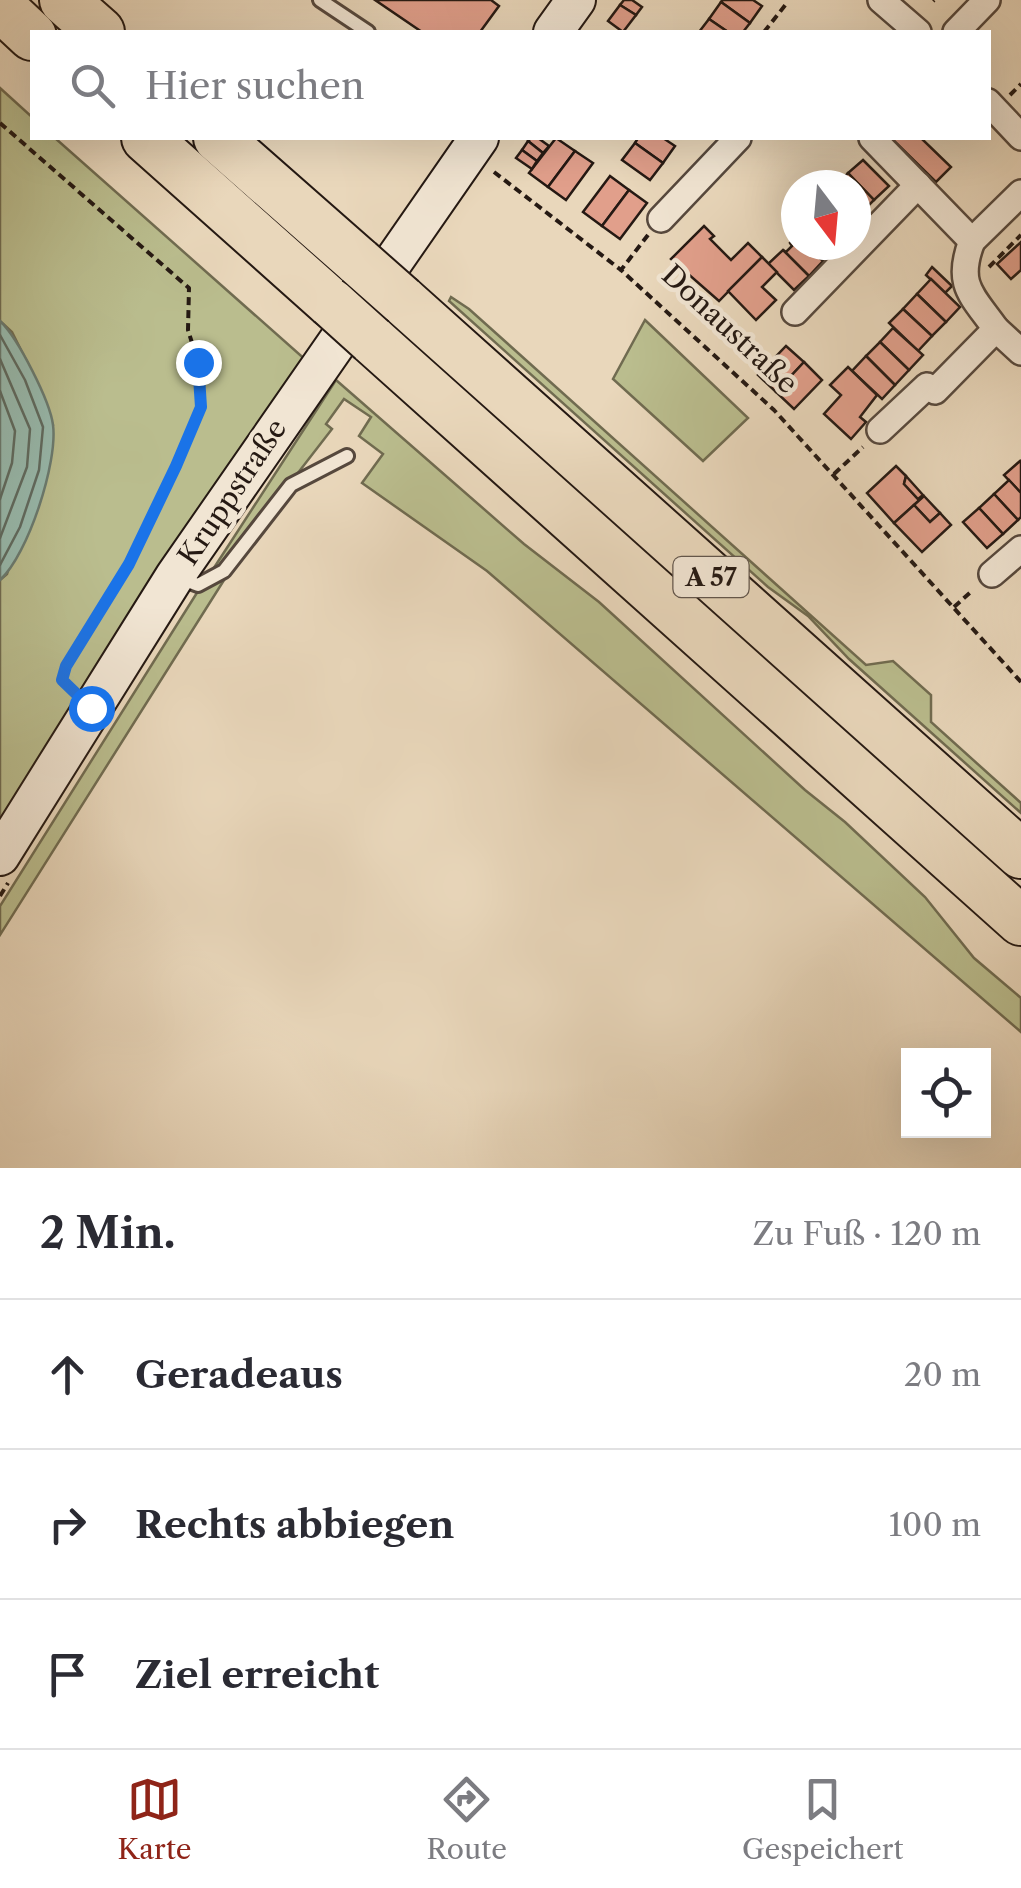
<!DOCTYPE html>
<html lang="de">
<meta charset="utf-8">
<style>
:root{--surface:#fff;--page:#f7f7f7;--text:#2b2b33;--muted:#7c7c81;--line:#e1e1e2;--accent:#8f2418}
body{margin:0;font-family:"Libre Caslon Text",serif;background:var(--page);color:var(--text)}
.controls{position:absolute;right:30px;bottom:30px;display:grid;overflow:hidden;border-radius:0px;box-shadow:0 10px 40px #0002}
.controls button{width:90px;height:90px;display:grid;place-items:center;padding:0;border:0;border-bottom:2px solid var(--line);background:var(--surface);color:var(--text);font:50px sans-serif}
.compass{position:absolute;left:781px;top:170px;width:90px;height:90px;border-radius:50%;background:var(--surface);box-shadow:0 10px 40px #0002;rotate:164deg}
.stop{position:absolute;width:30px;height:30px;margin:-22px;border:8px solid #1a73e8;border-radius:50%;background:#fff}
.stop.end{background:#1a73e8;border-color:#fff;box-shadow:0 2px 10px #0008}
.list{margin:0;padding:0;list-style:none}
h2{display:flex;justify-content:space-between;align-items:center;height:130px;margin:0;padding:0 40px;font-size:42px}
h2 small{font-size:32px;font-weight:400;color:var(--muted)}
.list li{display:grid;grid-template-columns:65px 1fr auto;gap:30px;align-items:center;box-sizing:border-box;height:150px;padding:0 40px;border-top:2px solid var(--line)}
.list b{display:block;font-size:38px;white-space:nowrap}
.list em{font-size:32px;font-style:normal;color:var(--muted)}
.icon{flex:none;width:55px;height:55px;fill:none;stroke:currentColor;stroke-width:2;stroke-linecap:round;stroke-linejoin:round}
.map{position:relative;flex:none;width:1021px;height:1168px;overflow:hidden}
.search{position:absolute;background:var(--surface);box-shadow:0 10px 40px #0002;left:30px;right:30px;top:30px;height:110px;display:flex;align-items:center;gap:25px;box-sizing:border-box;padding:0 35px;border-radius:0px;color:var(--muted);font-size:38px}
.sheet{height:580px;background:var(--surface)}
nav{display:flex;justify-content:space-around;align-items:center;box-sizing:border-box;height:140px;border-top:2px solid var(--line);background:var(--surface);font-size:28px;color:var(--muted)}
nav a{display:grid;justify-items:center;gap:5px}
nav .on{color:var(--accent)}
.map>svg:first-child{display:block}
.green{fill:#babd8e;stroke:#706b50;stroke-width:2.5}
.water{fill:#97baae;stroke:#697a70;stroke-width:2.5}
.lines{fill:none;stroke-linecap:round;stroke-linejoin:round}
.shore{stroke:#5e6a60;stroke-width:2.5}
.building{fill:#e19f8b;stroke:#251913;stroke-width:2.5}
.lane-casing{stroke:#56483d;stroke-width:18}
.street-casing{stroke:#56483d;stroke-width:30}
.secondary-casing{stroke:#251913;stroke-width:42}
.highway-casing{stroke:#251913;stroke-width:52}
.path{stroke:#251913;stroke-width:4;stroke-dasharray:8 5;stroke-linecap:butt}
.lane{stroke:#f1e5d3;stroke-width:12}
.street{stroke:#f1e5d3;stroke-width:25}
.secondary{stroke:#f1e5d3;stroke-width:38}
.highway{stroke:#e9d7bb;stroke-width:48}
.highway-bridge-casing{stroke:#251913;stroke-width:52;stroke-linecap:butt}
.highway-bridge{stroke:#e9d7bb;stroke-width:48}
.route{stroke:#1a73e8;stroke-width:12}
.labels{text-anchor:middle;stroke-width:9;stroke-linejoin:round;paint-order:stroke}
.shield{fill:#f1e5d3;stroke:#62564d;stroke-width:2.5}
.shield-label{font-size:25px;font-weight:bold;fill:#251913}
.street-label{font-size:28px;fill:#251913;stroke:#f1e5d3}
</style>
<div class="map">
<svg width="1021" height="1168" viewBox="0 0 1021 1168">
<rect width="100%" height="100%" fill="#e9d7bb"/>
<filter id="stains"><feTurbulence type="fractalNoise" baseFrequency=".002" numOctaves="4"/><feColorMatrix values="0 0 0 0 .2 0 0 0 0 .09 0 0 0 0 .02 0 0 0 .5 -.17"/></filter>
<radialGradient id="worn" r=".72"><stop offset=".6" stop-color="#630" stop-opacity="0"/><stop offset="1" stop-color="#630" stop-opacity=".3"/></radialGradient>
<!-- green -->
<g class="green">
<polygon points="0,88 32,117 32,138 55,138 308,362 0,834 0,580 7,574 53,425 34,376 12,332 0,321"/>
<polygon points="451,297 469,309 866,665 893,661 931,695 931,722 1021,803 1021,813 849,659 808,616 768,587 449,301"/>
<polygon points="645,320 748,418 703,461 613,379"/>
<polygon points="336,380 524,544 599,602 805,790 845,822 925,897 974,958 1021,998 1021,1032 487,571 362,483 383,454 359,436 371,417 344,399 326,424 332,429 225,567 208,577"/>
<polygon points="231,569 0,935 0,906 200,588"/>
</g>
<!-- water -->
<path class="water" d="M0,321C18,338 50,401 53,425C58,462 28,555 0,580Z"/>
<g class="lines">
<!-- shore -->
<g class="shore">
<polyline points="0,335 25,380 43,427 39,470 20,527 0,565"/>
<polyline points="0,359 30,429 27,467 0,538"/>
<polyline points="0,391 15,431 12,463 0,499"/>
</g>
</g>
<!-- building -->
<g class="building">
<polygon points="375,0 491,0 499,6 480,32 422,32"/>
<polygon points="624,0 632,0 642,7 636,15 620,5"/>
<polygon points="723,0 753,0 762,6 750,23 721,2"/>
<polygon points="721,2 750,23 743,32 728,32 709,19"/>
<polygon points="620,5 636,15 623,32 608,21"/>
<polygon points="709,19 728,32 699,32"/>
<polygon points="531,138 538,138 549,146 543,153 528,141"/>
<polygon points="556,138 575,151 548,187 529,173"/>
<polygon points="638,138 663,138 675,146 663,163 635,143"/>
<polygon points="891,138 921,138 951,167 936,182"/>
<polygon points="528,141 543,153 537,161 522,150"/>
<polygon points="635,143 663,163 650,180 622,160"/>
<polygon points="522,150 537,161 532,169 516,158"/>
<polygon points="575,151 593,163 566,200 548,187"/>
<polygon points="863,160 889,186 874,200 848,173"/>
<polygon points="848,173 874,200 860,214 856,210 856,185 837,185"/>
<polygon points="610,176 629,190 602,226 583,212"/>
<polygon points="629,190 647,203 620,239 602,226"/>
<polygon points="704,226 714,236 710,239 731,260 748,243 762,257 719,301 671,259"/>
<polygon points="796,237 796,245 806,245 823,261 809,276 783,250 786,252 792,246 790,243"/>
<polygon points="1021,242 1021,270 1011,279 997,264"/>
<polygon points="783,250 809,276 794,290 768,264"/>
<polygon points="762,257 777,272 762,287 776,300 756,320 728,291"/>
<polygon points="932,267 952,286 945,293 926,275"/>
<polygon points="931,279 960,307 946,322 917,294"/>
<polygon points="917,294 946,322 932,336 903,309"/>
<polygon points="903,309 932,336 918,351 889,323"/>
<polygon points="893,328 923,355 909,370 880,342"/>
<polygon points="880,342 909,370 895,385 866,356"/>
<polygon points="786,346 804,362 776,392 758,375"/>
<polygon points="866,356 895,385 882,399 852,371"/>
<polygon points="804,362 822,380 794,409 776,392"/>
<polygon points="848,367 877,395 860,417 866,422 851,439 824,414 841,395 830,385"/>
<polygon points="1020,461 1021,463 1021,493 1004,475"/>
<polygon points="896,466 906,476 904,484 918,499 924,496 894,523 867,493"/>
<polygon points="906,476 923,495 918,499 904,484"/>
<polygon points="1009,480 1021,493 1021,517 1018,520 994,494"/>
<polygon points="994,494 1018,520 1003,534 979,508"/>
<polygon points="924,496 940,513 930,522 914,505"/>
<polygon points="914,505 930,522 940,513 951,525 922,552 894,523"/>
<polygon points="979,508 1003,534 987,548 963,522"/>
</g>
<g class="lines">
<defs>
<g id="lane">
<polyline points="320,0 368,32"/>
<polyline points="177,577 198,585 224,571 291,485 347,456"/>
</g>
<g id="street">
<polyline points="881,0 918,32"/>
<polyline points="956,32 987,0"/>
<polyline points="988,102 1021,137"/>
<polyline points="872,138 972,241 1021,193"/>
<polyline points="661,219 738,138"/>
<polyline points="795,312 918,185"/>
<polyline points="996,329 1021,352"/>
<path d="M880,430L927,386L935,391L996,329C972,295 955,285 972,241"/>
<polyline points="992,574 1021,549"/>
</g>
<g id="secondary">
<polyline points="553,32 576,0"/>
<polyline points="0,856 175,576 479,138"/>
</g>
<g id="highway">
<polyline points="64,0 100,32"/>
<polyline points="0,6 32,36"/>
<polyline points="146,138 331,303"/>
<polyline points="218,138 359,262"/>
<polyline points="402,300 1021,854"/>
<polyline points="372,340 1021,921"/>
</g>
</defs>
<!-- lane casing -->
<use href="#lane" class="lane-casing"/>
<!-- street casing -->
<use href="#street" class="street-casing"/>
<!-- secondary casing -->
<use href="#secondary" class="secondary-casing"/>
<!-- highway casing -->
<use href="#highway" class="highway-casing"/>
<!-- path -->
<g class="path">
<polyline points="933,1 934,0"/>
<polyline points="764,32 787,3"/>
<polyline points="1010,95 1021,84"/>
<polyline points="0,123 189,288 188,330 198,362 201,407 129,564 66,666 62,680 69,688"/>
<polyline points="494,172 621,270"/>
<polyline points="648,235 621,270 774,410 1021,682"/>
<polyline points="989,267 1021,235"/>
<polyline points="834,474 863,447"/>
<polyline points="954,607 973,590"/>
<polyline points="0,896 8,883"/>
</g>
<!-- lane -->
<use href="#lane" class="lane"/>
<!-- street -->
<use href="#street" class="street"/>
<!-- secondary -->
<use href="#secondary" class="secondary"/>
<!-- highway -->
<use href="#highway" class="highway"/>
<defs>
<g id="highway-bridge">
<polyline points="359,262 402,300"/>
<polyline points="331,303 372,340"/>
</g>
</defs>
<!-- highway-bridge casing -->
<use href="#highway-bridge" class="highway-bridge-casing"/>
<!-- highway-bridge -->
<use href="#highway-bridge" class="highway-bridge"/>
</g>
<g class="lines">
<!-- route -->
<polyline class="route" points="91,708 62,680 66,666 129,564 176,466 201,407 198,362"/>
</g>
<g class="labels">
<!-- shield labels -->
<rect class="shield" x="673.5" y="557" width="75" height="40" rx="8"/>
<g class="shield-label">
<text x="711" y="586">A 57</text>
</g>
<!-- street labels -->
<g class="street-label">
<text transform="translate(730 329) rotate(43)" y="10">Donaustraße</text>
<text transform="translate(232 492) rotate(-56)" y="10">Kruppstraße</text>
</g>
</g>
<rect width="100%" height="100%" filter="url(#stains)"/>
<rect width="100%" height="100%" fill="url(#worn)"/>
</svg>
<div class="controls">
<button><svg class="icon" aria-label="locate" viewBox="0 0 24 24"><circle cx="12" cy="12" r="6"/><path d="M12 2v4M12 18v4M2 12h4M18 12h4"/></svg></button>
</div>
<svg class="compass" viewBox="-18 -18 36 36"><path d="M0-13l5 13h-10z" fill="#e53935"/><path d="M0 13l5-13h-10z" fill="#7c7c81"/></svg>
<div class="stop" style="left:91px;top:708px"></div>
<div class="stop end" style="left:198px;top:362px"></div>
<div class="search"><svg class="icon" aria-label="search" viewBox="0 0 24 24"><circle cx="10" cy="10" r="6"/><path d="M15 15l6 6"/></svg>Hier suchen</div>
</div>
<section class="sheet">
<h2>2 Min.<small>Zu Fuß · 120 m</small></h2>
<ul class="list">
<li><svg class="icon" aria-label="ahead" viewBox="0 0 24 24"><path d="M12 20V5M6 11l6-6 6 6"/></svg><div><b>Geradeaus</b></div><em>20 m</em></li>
<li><svg class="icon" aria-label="right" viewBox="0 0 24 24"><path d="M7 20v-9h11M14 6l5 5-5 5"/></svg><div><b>Rechts abbiegen</b></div><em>100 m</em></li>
<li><svg class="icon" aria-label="arrive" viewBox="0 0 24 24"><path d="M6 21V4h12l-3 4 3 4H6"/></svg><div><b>Ziel erreicht</b></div></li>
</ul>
</section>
<nav>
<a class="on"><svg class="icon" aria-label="map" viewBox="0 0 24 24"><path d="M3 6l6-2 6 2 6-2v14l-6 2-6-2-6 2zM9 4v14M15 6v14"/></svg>Karte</a>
<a><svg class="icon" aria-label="directions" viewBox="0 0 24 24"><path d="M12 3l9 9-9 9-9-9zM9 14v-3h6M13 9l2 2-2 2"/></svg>Route</a>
<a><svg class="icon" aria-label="saved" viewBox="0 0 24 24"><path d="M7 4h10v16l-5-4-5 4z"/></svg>Gespeichert</a>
</nav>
